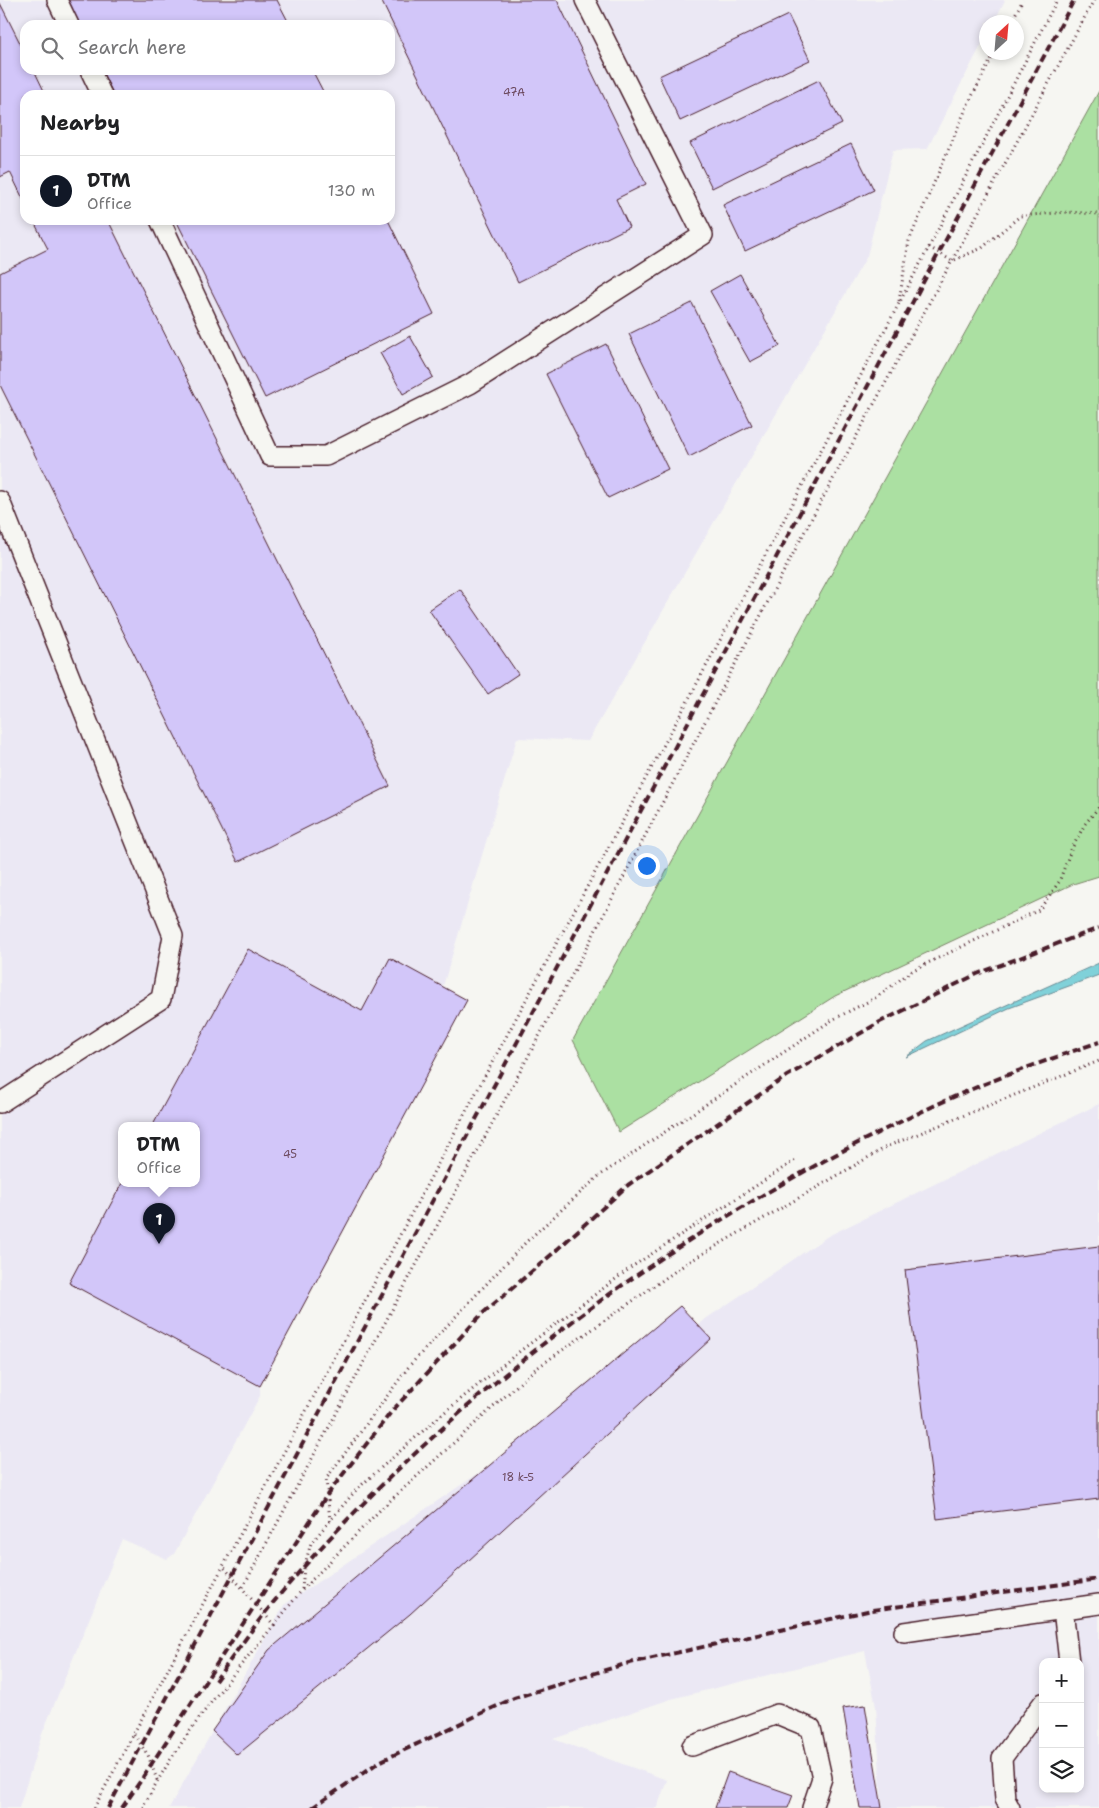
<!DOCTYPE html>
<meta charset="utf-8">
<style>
:root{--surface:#fff;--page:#f2f2f2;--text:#202124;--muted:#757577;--line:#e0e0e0;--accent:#111827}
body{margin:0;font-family:"Shantell Sans",sans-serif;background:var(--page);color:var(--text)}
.controls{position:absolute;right:15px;bottom:15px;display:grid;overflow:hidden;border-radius:10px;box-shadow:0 2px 8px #0003}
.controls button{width:45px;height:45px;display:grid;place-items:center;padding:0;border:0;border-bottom:1px solid var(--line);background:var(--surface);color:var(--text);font:25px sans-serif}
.compass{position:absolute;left:979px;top:15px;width:45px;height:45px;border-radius:50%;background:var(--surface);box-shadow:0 2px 8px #0003;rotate:26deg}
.you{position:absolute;left:646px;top:865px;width:18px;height:18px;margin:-12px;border:4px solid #fff;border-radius:50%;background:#1a73e8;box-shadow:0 0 0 8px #1a73e833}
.badge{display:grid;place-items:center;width:32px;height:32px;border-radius:50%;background:var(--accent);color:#fff;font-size:16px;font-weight:700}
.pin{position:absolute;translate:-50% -41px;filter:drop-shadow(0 1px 2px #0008)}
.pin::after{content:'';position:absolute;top:26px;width:18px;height:15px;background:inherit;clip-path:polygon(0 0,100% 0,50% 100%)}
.popup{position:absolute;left:118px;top:1122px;width:82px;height:65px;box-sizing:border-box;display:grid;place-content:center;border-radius:10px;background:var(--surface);filter:drop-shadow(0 1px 4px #0005);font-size:16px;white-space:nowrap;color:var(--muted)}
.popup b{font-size:19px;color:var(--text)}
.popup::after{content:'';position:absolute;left:50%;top:100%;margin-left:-10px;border:10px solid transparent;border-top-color:var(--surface)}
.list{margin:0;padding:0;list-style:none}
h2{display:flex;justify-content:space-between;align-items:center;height:65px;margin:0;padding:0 20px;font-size:21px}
h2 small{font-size:16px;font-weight:400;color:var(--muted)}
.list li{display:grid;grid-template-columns:32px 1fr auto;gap:15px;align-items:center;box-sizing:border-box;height:70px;padding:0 20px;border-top:1px solid var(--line)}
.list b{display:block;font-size:19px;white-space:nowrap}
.list p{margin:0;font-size:16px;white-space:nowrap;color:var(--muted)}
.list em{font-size:16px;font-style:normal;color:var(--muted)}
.icon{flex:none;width:28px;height:28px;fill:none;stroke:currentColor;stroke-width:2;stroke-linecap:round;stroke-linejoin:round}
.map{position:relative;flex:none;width:1099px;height:1808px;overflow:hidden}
.search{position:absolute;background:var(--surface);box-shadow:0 2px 8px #0003;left:20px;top:20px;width:375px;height:55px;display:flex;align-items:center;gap:12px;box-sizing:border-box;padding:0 18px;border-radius:15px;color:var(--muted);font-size:19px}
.panel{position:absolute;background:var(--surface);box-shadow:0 2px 8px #0003;left:20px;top:90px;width:375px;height:135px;border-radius:15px}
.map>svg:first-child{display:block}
.built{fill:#ebe8f4;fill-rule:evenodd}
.green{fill:#abe0a2;stroke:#7a8066}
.water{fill:#80d1d9;stroke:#6a8a93}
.building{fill:#d2c6f9;stroke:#4a1f2b}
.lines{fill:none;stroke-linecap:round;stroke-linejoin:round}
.service-casing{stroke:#4a1f2b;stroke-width:22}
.path{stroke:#4a1f2b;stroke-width:3;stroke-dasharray:1 4;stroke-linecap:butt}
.service{stroke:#f6f6f2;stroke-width:19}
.rail{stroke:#4a1f2b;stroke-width:4;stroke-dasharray:8 4;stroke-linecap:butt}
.labels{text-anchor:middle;stroke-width:5;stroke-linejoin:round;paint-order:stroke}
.number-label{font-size:11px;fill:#6c495e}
</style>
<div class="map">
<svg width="1099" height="1808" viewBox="0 0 1099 1808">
<rect width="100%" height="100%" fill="#f6f6f2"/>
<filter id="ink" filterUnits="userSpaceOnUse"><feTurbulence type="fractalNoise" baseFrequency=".02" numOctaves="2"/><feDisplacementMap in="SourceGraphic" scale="10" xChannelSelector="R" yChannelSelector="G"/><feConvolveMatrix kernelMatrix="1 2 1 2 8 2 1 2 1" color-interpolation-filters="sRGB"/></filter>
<g filter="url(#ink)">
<!-- built -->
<g class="built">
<path d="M0,0H1005L994,22H986V36L927,149L893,150L867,256L588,741L517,738L443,986L467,1000L260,1386V1396L174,1554L167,1559L122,1539L42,1734L19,1808H0ZM25,25H390V70H25ZM25,95H390V220H25ZM122,1125H196V1183H122Z"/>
<path d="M1099,1104V1808H882L876,1707L865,1651L671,1699L553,1739L667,1780L657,1808H169L284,1605L828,1236ZM1043,1662H1080V1789H1043Z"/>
</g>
<!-- green -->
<polygon class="green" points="1099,91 1099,876 1073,884 835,996 619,1132 573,1040"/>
<!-- water -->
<polygon class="water" points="1099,963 1099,975 1009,1008 906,1057 927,1041"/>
<!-- building -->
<g class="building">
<polygon points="66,0 277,0 290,25 79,25"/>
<polygon points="381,0 557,0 646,184 616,199 629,227 518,282"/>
<polygon points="0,3 25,53 25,70 34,70 46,95 25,95 25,203 10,172 0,177"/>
<polygon points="788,15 810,60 680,121 659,76"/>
<polygon points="101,70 312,70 325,95 114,95"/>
<polygon points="819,80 842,124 712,188 690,143"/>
<polygon points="851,144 874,190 745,251 723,205"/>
<polygon points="33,220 108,220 390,786 238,862 0,385 0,273 48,249"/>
<polygon points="176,220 388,220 434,314 265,398"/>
<polygon points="740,274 780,346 750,362 710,291"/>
<polygon points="692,303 752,425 689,457 629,334"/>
<polygon points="410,336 433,377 403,394 380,353"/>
<polygon points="606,344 668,469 608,498 546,374"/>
<polygon points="460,589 518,674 488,694 429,610"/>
<polygon points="248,949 362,1011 390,958 467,1000 260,1386 69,1283 122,1183 196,1183 196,1125 153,1125"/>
<polygon points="1099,1246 1099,1499 937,1519 905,1270"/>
<polygon points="680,1306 711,1339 410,1614 237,1755 212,1731 269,1650"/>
<polygon points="865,1705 882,1808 860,1808 843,1708"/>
<polygon points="728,1772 793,1795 788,1808 715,1808"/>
</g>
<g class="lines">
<defs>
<g id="service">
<polyline points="57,0 69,25"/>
<polyline points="90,70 102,95"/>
<polyline points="160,220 270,456 326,456 470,384 703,235 585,0"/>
<polyline points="0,501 173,936 161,999 0,1103"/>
<polyline points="1063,1609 1069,1662"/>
<polyline points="904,1632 1099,1604"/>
<polyline points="692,1746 777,1714 811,1728 822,1778 812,1808"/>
<polyline points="1010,1808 1005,1799 1002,1758 1043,1703"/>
</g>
</defs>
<!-- service casing -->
<use href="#service" class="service-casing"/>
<!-- path -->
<g class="path">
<polyline points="1011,22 1023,0"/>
<polyline points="929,247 952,261 982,248 1020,216 1068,212 1099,214"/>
<polyline points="899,301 909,241 968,104 995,52"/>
<polyline points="330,1521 326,1479 410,1365 527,1241 599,1176 832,1020 877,997 913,970 1039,910 1059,882 1071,850 1085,824 1099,807"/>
<polyline points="243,1587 580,960 806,529 1094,0"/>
<polyline points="302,1589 304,1568 311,1543 357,1489 440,1416 520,1351 633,1266 797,1159"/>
<polyline points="274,1625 302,1590 381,1509 534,1370 687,1263 888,1146 1099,1061"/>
<polyline points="134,1735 148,1755 157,1780"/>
<polyline points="94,1808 487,1072 693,691 929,247 1057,0"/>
<path d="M143,1808C177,1740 226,1683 274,1625L223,1566"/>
</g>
<!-- service -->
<use href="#service" class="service"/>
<!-- rail -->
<g class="rail">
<path d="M215,1681C237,1651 258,1620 282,1592C325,1541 372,1493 421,1448C574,1306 749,1191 938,1104C990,1080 1045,1061 1099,1042"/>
<polyline points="143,1777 327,1495 392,1411 482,1314 551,1255 628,1185 787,1076 880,1022 977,974 1099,928"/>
<polyline points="108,1808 1074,0"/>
<polyline points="122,1808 146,1773"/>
<polyline points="312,1808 379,1762 514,1698 625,1664 872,1610 1099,1579"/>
</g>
</g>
</g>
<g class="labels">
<!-- number labels -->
<g class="number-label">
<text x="514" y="96">47A</text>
<text x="290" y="1158">45</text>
<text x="518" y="1481">18 k-5</text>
</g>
</g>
</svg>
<div class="controls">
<button>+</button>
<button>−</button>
<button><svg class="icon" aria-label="layers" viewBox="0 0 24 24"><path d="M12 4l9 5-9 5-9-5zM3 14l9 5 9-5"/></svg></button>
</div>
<svg class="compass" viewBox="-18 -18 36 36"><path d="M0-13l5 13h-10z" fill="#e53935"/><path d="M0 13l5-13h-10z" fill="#757577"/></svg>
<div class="you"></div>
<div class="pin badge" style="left:159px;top:1244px">1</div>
<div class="popup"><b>DTM</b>Office</div>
<div class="search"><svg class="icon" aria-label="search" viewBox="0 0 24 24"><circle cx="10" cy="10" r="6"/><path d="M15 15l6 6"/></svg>Search here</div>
<section class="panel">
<h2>Nearby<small></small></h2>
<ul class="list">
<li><span class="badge">1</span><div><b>DTM</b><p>Office</p></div><em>130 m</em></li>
</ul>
</section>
</div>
